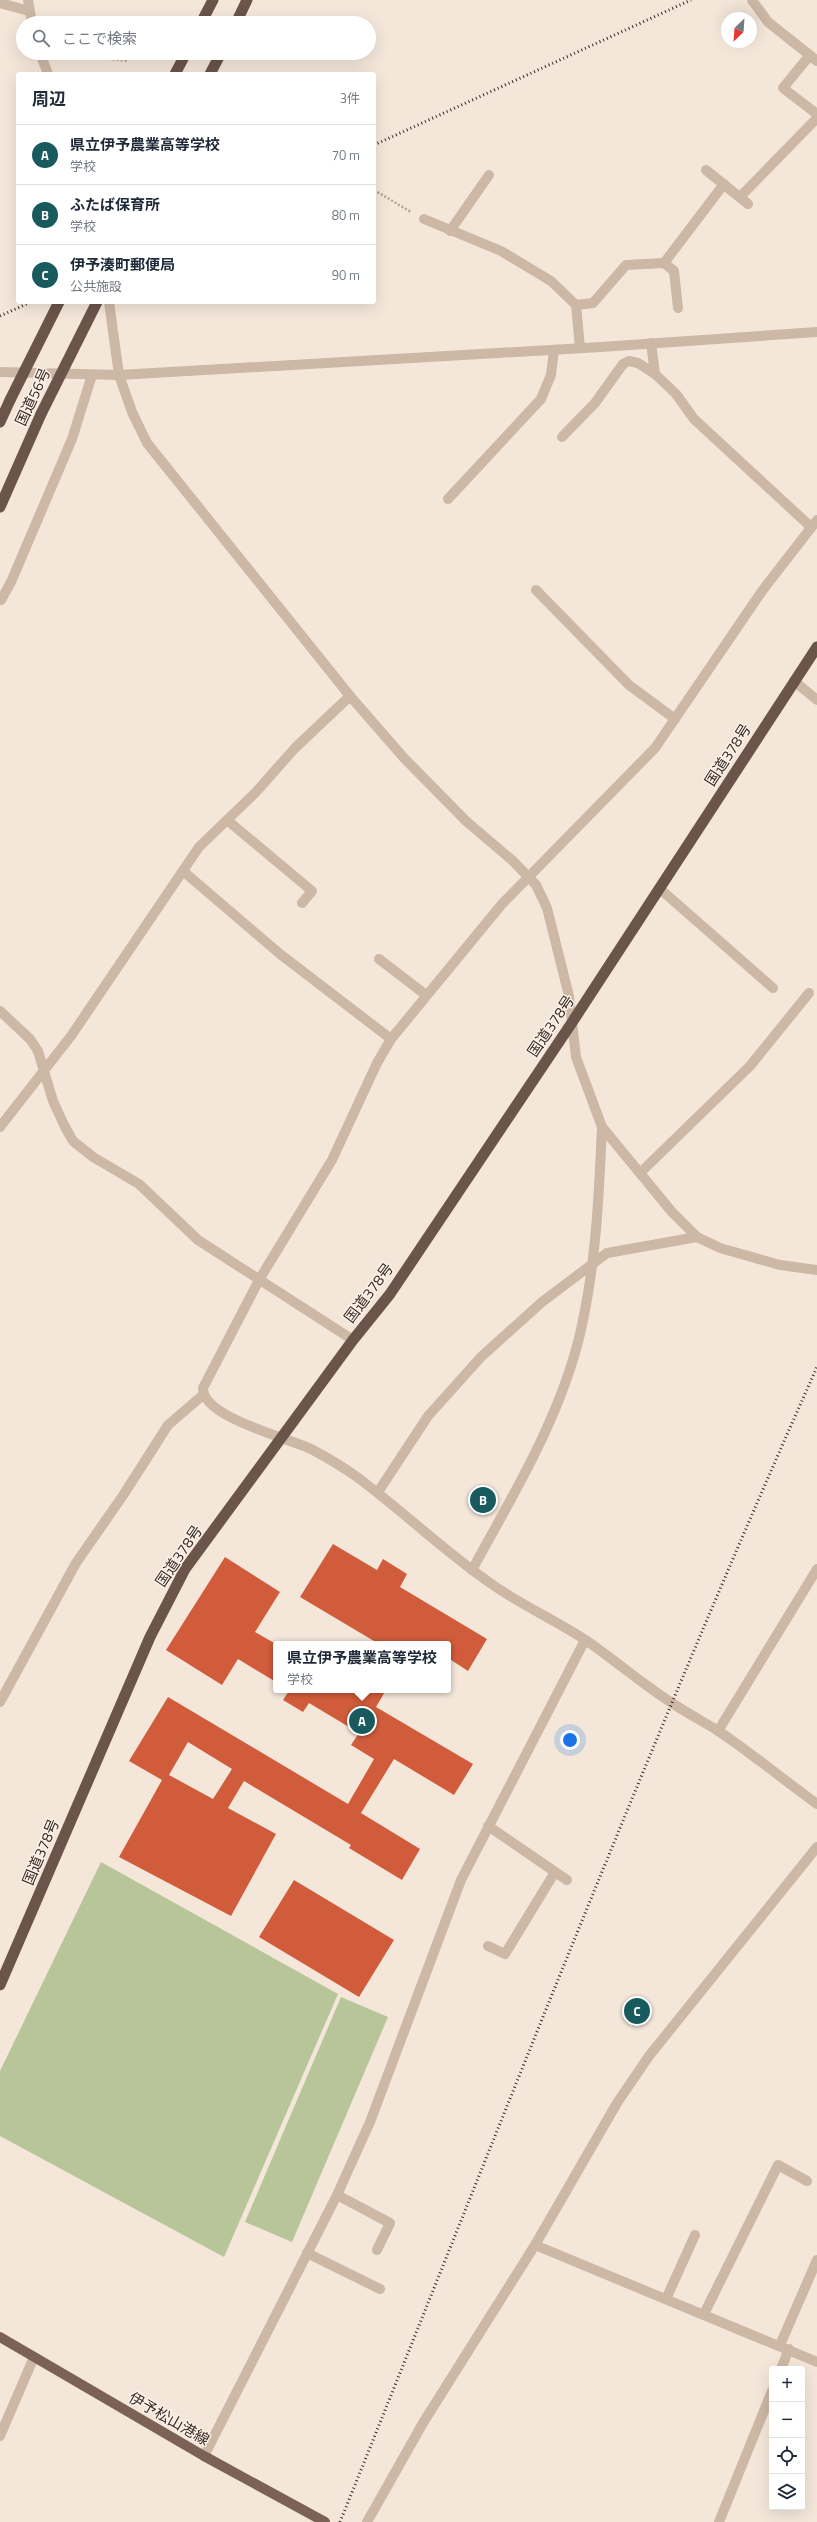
<!DOCTYPE html>
<html lang="ja">
<meta charset="utf-8">
<style>
:root{--surface:#fff;--page:#f6f6f7;--text:#1f2937;--muted:#747a83;--line:#e0e1e3;--accent:#185a5e}
body{margin:0;font-family:"Titillium Web","Noto Sans JP",sans-serif;background:var(--page);color:var(--text)}
.controls{position:absolute;right:12px;bottom:12px;display:grid;overflow:hidden;border-radius:4px;box-shadow:0 4px 16px #0002}
.controls button{width:36px;height:36px;display:grid;place-items:center;padding:0;border:0;border-bottom:1px solid var(--line);background:var(--surface);color:var(--text);font:20px sans-serif}
.compass{position:absolute;left:721px;top:12px;width:36px;height:36px;border-radius:50%;background:var(--surface);box-shadow:0 4px 16px #0002;rotate:205deg}
.you{position:absolute;left:570px;top:1740px;width:14px;height:14px;margin:-10px;border:3px solid #fff;border-radius:50%;background:#1a73e8;box-shadow:0 0 0 6px #1a73e833}
.badge{display:grid;place-items:center;width:26px;height:26px;border-radius:50%;background:var(--accent);color:#fff;font-size:13px;font-weight:700}
.pin{position:absolute;translate:-50% -50%;border:2px solid #fff;box-shadow:0 1px 4px #0006}
.popup{position:absolute;left:273px;top:1641px;width:178px;height:52px;box-sizing:border-box;display:grid;place-content:center;border-radius:4px;background:var(--surface);filter:drop-shadow(0 1px 3px #0005);font-size:13px;white-space:nowrap;color:var(--muted)}
.popup b{font-size:15px;color:var(--text)}
.popup::after{content:'';position:absolute;left:50%;top:100%;margin-left:-8px;border:8px solid transparent;border-top-color:var(--surface)}
.list{margin:0;padding:0;list-style:none}
h2{display:flex;justify-content:space-between;align-items:center;height:52px;margin:0;padding:0 16px;font-size:17px}
h2 small{font-size:13px;font-weight:400;color:var(--muted)}
.list li{display:grid;grid-template-columns:26px 1fr auto;gap:12px;align-items:center;box-sizing:border-box;height:60px;padding:0 16px;border-top:1px solid var(--line)}
.list b{display:block;font-size:15px;white-space:nowrap}
.list p{margin:0;font-size:13px;white-space:nowrap;color:var(--muted)}
.list em{font-size:13px;font-style:normal;color:var(--muted)}
.icon{flex:none;width:22px;height:22px;fill:none;stroke:currentColor;stroke-width:2;stroke-linecap:round;stroke-linejoin:round}
.map{position:relative;flex:none;width:817px;height:2522px;overflow:hidden}
.search{position:absolute;background:var(--surface);box-shadow:0 4px 16px #0002;left:16px;top:16px;width:360px;height:44px;display:flex;align-items:center;gap:10px;box-sizing:border-box;padding:0 14px;border-radius:22px;color:var(--muted);font-size:15px}
.panel{position:absolute;background:var(--surface);box-shadow:0 4px 16px #0002;left:16px;top:72px;width:360px;height:232px;border-radius:4px}
.map>svg:first-child{display:block}
.green{fill:#b7c599}
.building{fill:#d15c3b;fill-rule:evenodd}
.lines{fill:none;stroke-linecap:round;stroke-linejoin:round}
.path{stroke:#b9a08f;stroke-width:2.5;stroke-dasharray:2 2;stroke-linecap:butt}
.minor{stroke:#cdb7a5;stroke-width:10}
.primary{stroke:#7c6256;stroke-width:10}
.trunk{stroke:#6b544a;stroke-width:11}
.rail{stroke:#382c27;stroke-width:3;stroke-dasharray:1 3;stroke-linecap:butt}
.trunk-bridge{stroke:#6b544a;stroke-width:11}
.labels{text-anchor:middle;stroke-width:3;stroke-linejoin:round;paint-order:stroke}
.street-label{font-size:15px;fill:#382c27;stroke:#fbf1e7}
</style>
<div class="map">
<svg width="817" height="2522" viewBox="0 0 817 2522">
<rect width="100%" height="100%" fill="#f4e7da"/>
<!-- green -->
<g class="green">
<polygon points="101,1862 338,1994 224,2257 0,2136 0,2071"/>
<polygon points="341,1997 388,2017 292,2242 245,2222"/>
</g>
<!-- building -->
<g class="building">
<polygon points="333,1544 377,1570 383,1559 407,1574 400,1587 487,1639 468,1671 448,1658 448,1644 379,1644 300,1597"/>
<polygon points="225,1557 280,1592 255,1632 276,1644 276,1682 238,1659 222,1685 166,1650"/>
<path d="M287,1690H386L376,1707L473,1764L454,1795L394,1759L361,1813L420,1849L402,1880L349,1848L351,1845L244,1781L228,1808L276,1834L231,1916L119,1857L162,1780L129,1761L168,1697L348,1804L374,1759L351,1745L359,1733L309,1703L303,1712L283,1700L289,1691ZM188,1742L232,1769L213,1799L169,1775Z"/>
<polygon points="294,1880 394,1940 359,1997 259,1937"/>
</g>
<g class="lines">
<!-- path -->
<g class="path">
<polyline points="57,58 85,56 128,61"/>
<polyline points="374,190 411,212"/>
</g>
<!-- minor -->
<g class="minor">
<polyline points="28,0 32,23"/>
<polyline points="752,0 768,22 817,61"/>
<polyline points="0,3 29,11"/>
<polyline points="40,53 48,74"/>
<polyline points="810,55 783,88 817,114"/>
<polyline points="706,170 748,204"/>
<polyline points="740,197 817,118"/>
<polyline points="424,219 501,251 551,281 576,305 580,348"/>
<polyline points="450,231 489,175"/>
<polyline points="664,263 724,184"/>
<polyline points="109,302 119,375 132,412 147,443 350,696 404,758 466,821 513,861 536,885 547,908 569,996 576,1057 602,1127 672,1212 697,1237 720,1248 780,1265 817,1270"/>
<polyline points="576,305 593,303 626,265 664,263 674,271 678,308"/>
<polyline points="651,343 655,374 676,394 694,419 811,527"/>
<polyline points="0,372 119,375 601,347 817,332"/>
<polyline points="562,437 595,403 623,364 629,361 638,363 655,374"/>
<polyline points="448,499 541,399 551,375 554,350"/>
<path d="M817,520L762,591L655,748L502,904L391,1039L377,1063L332,1160L259,1280L203,1388C202,1418 290,1438 313,1450C328,1458 343,1467 357,1477C404,1512 445,1552 493,1585C523,1606 557,1621 587,1641C616,1661 642,1684 672,1703C687,1713 702,1721 717,1730C751,1753 784,1780 817,1804"/>
<polyline points="536,590 629,685 675,719"/>
<polyline points="1,600 11,582 72,439 92,375"/>
<polyline points="794,681 817,700"/>
<polyline points="227,820 312,891 302,903"/>
<polyline points="183,871 280,954 391,1039"/>
<polyline points="659,888 773,988"/>
<polyline points="379,959 426,995"/>
<polyline points="0,1011 30,1039 38,1051 53,1101 65,1127 73,1141 93,1157 139,1184 198,1240 353,1340"/>
<polyline points="0,1127 71,1036 199,847 256,792 295,748 350,696"/>
<polyline points="640,1173 750,1066 809,993"/>
<polyline points="378,1492 428,1416 481,1357 542,1302 607,1253 697,1237"/>
<path d="M472,1570C513,1495 560,1418 580,1334C596,1265 599,1196 602,1127"/>
<polyline points="0,1702 76,1563 124,1494 168,1425 203,1395"/>
<polyline points="718,1731 817,1569"/>
<polyline points="488,1826 567,1880"/>
<polyline points="488,1946 505,1954 555,1872"/>
<polyline points="337,2195 390,2223 377,2250"/>
<polyline points="535,2245 817,2362"/>
<polyline points="307,2253 380,2289"/>
<polyline points="666,2299 695,2235"/>
<polyline points="704,2314 778,2165 807,2181"/>
<polyline points="780,2345 817,2260"/>
<polyline points="781,2369 789,2349"/>
<polyline points="0,2436 34,2357"/>
<polyline points="204,2456 337,2195 370,2122 461,1880 585,1640"/>
<polyline points="367,2522 423,2423 535,2245 617,2103 649,2056 817,1847"/>
<polyline points="719,2522 772,2391"/>
</g>
<!-- primary -->
<polyline class="primary" points="0,2337 204,2456 325,2522"/>
<!-- trunk -->
<g class="trunk">
<polyline points="201,23 213,0"/>
<polyline points="236,23 247,0"/>
<polyline points="175,74 186,53"/>
<polyline points="210,74 221,53"/>
<polyline points="0,422 10,400"/>
<polyline points="0,507 41,414"/>
<polyline points="0,1985 150,1637 185,1569 353,1340 390,1294 571,1024 817,647"/>
</g>
<!-- rail -->
<g class="rail">
<polyline points="374,145 691,0"/>
<polyline points="0,316 31,302"/>
<path d="M340,2522C496,2136 647,1747 817,1367"/>
</g>
<!-- trunk-bridge -->
<g class="trunk-bridge">
<polyline points="10,400 59,302"/>
<polyline points="41,414 97,302"/>
</g>
</g>
<g class="labels">
<!-- street labels -->
<g class="street-label">
<text transform="translate(33 397) rotate(-65)" y="5">国道56号</text>
<text transform="translate(728 755) rotate(-57)" y="5">国道378号</text>
<text transform="translate(551 1026) rotate(-56)" y="5">国道378号</text>
<text transform="translate(369 1293) rotate(-53)" y="5">国道378号</text>
<text transform="translate(179 1556) rotate(-56)" y="5">国道378号</text>
<text transform="translate(41 1852) rotate(-67)" y="5">国道378号</text>
<text transform="translate(169 2419) rotate(30)" y="5">伊予松山港線</text>
</g>
</g>
</svg>
<div class="controls">
<button>+</button>
<button>−</button>
<button><svg class="icon" aria-label="locate" viewBox="0 0 24 24"><circle cx="12" cy="12" r="6"/><path d="M12 2v4M12 18v4M2 12h4M18 12h4"/></svg></button>
<button><svg class="icon" aria-label="layers" viewBox="0 0 24 24"><path d="M12 4l9 5-9 5-9-5zM3 14l9 5 9-5"/></svg></button>
</div>
<svg class="compass" viewBox="-18 -18 36 36"><path d="M0-13l5 13h-10z" fill="#e53935"/><path d="M0 13l5-13h-10z" fill="#747a83"/></svg>
<div class="you"></div>
<div class="pin badge" style="left:362px;top:1721px">A</div>
<div class="popup"><b>県立伊予農業高等学校</b>学校</div>
<div class="pin badge" style="left:483px;top:1500px">B</div>
<div class="pin badge" style="left:637px;top:2011px">C</div>
<div class="search"><svg class="icon" aria-label="search" viewBox="0 0 24 24"><circle cx="10" cy="10" r="6"/><path d="M15 15l6 6"/></svg>ここで検索</div>
<section class="panel">
<h2>周辺<small>3件</small></h2>
<ul class="list">
<li><span class="badge">A</span><div><b>県立伊予農業高等学校</b><p>学校</p></div><em>70 m</em></li>
<li><span class="badge">B</span><div><b>ふたば保育所</b><p>学校</p></div><em>80 m</em></li>
<li><span class="badge">C</span><div><b>伊予湊町郵便局</b><p>公共施設</p></div><em>90 m</em></li>
</ul>
</section>
</div>
